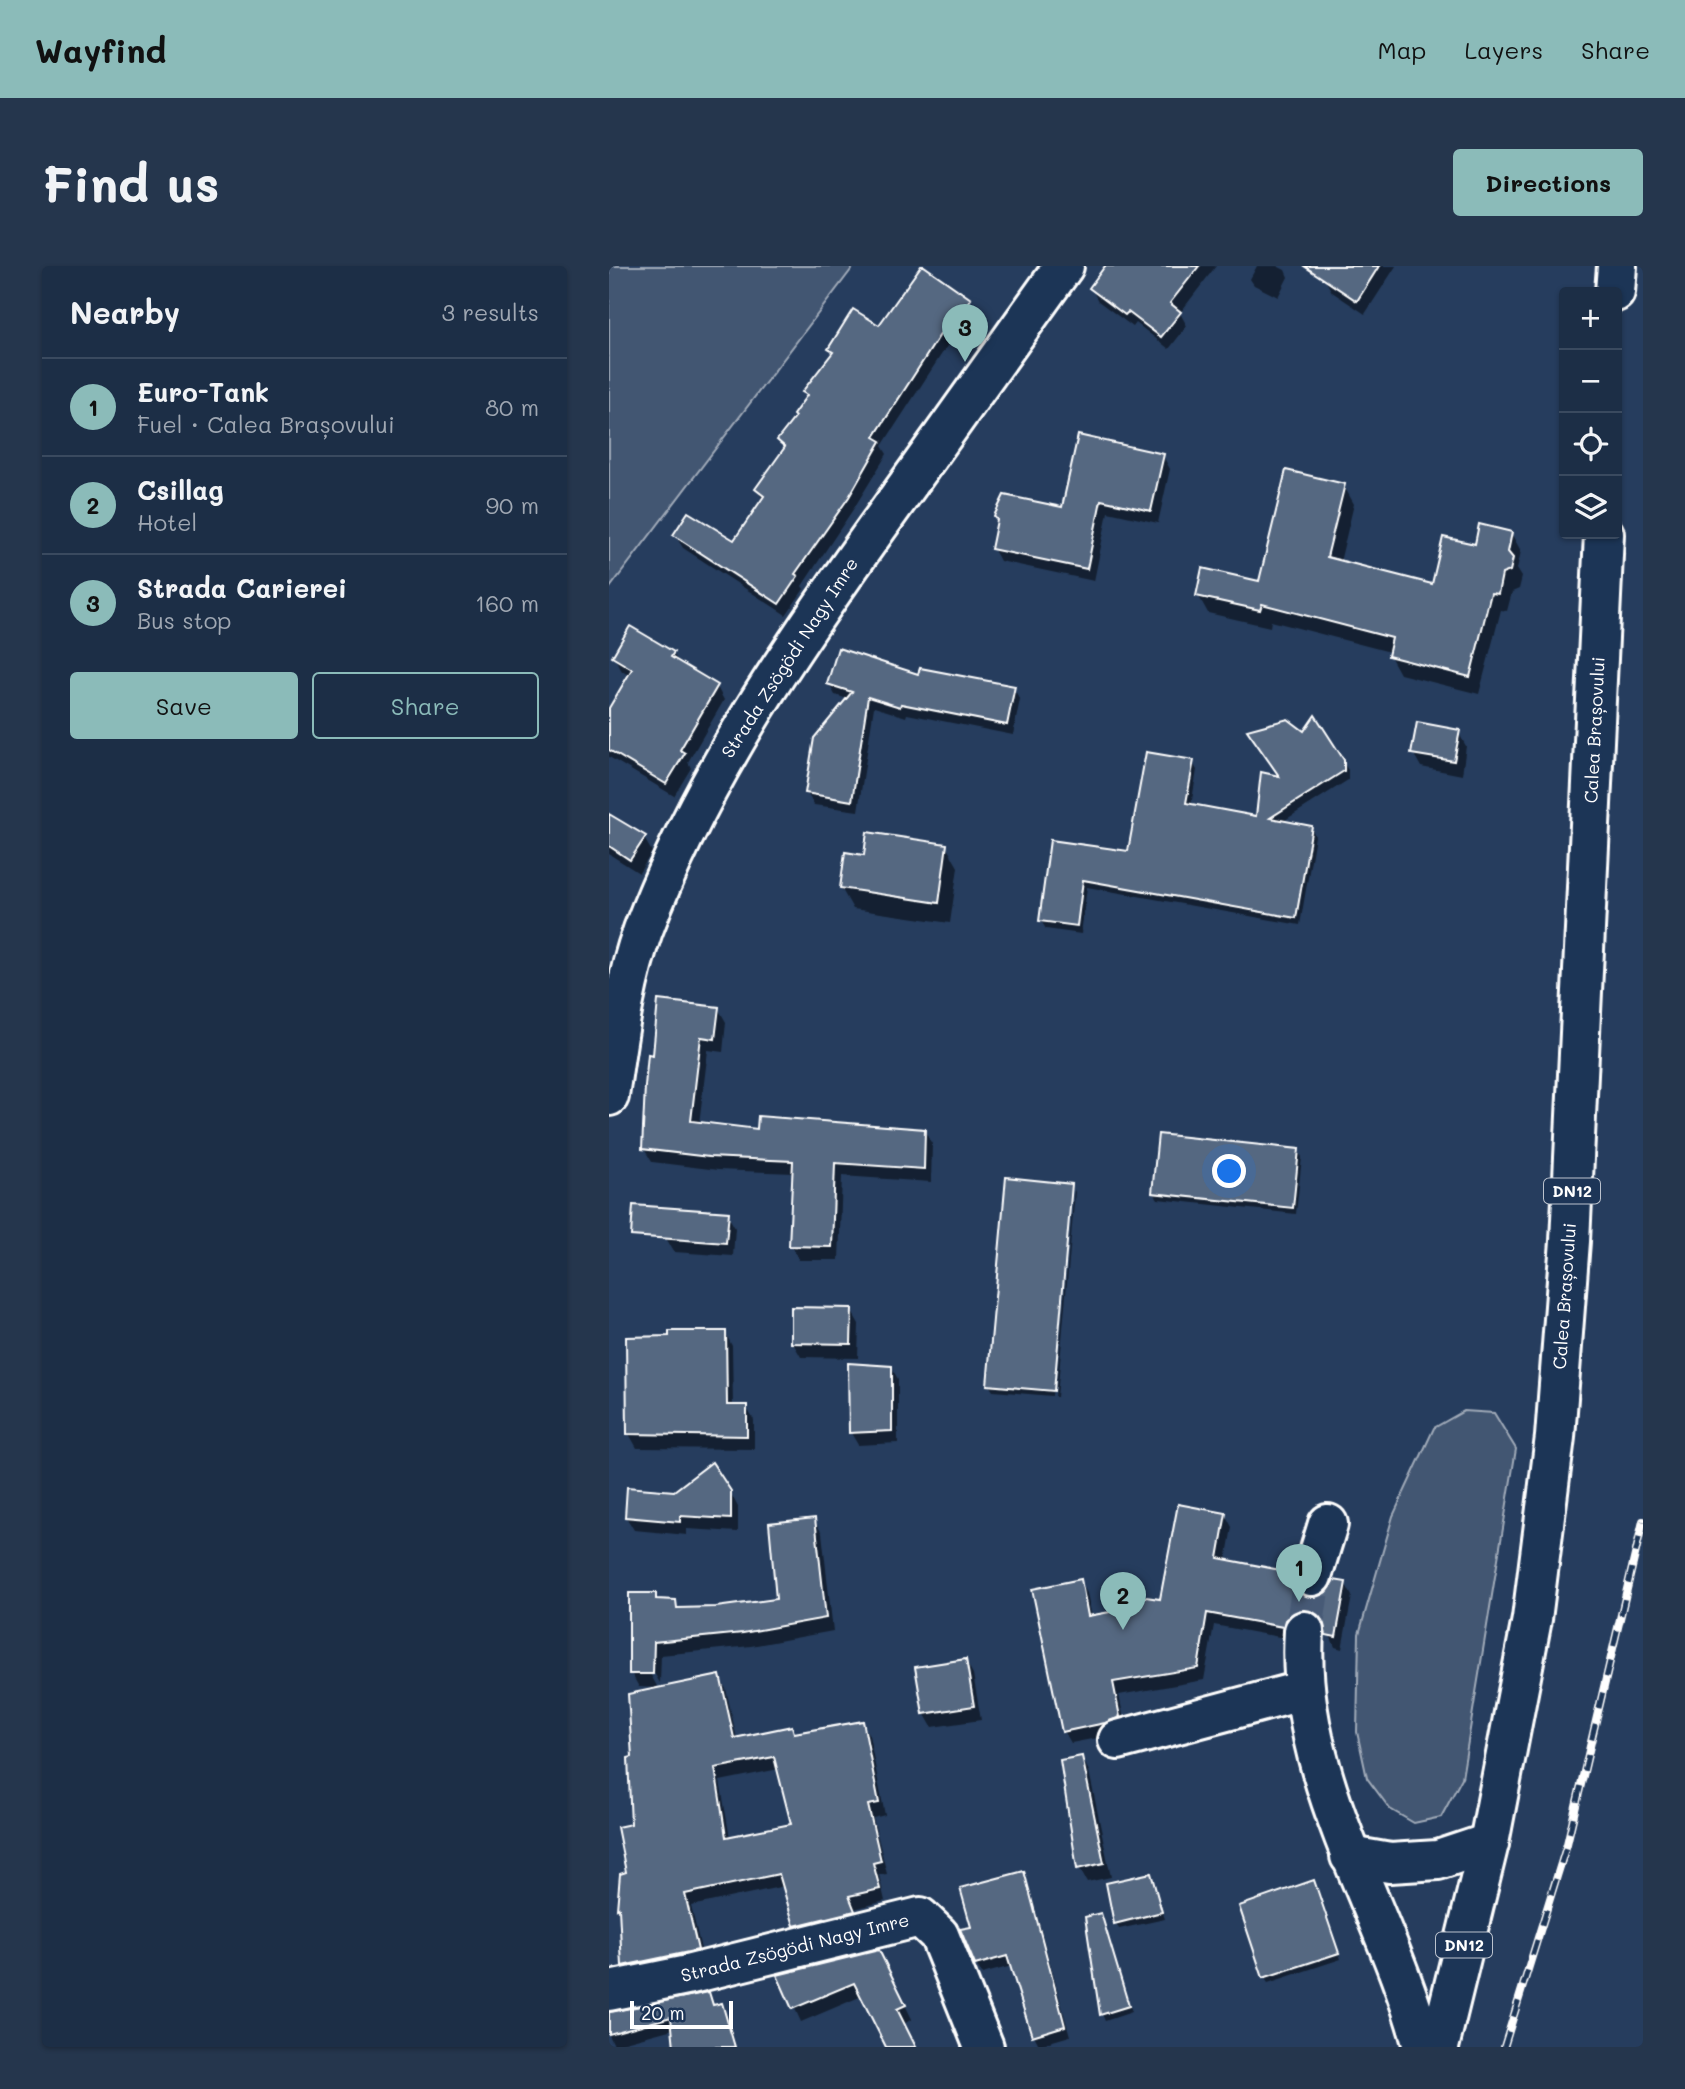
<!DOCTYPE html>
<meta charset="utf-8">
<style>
:root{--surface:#1c2e46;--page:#25364d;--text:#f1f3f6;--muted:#a0a8b3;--line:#3a4a5f;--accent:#8bbbb9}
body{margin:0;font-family:Mali,sans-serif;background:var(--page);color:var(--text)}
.controls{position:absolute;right:21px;top:21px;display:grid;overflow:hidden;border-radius:7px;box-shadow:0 2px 5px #0004}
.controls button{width:63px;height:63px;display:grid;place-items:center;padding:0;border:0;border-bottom:2px solid var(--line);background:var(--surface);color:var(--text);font:35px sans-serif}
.scale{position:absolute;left:21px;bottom:18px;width:103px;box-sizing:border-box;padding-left:7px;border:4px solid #fff;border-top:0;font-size:19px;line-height:24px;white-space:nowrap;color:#fff;-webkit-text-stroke:5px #1d3557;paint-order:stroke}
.you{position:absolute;left:621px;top:906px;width:24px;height:24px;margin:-18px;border:5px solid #fff;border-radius:50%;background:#1a73e8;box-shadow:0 0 0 10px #1a73e833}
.badge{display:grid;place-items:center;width:46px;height:46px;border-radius:50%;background:var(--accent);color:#111;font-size:23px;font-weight:700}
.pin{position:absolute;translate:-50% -58px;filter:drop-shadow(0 2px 4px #0008)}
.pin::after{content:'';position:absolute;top:37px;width:24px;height:21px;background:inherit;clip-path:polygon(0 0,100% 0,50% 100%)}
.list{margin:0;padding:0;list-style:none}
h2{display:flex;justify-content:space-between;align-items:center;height:91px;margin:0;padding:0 28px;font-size:30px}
h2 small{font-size:23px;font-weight:400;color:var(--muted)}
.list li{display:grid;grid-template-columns:46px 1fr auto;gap:21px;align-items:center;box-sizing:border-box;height:98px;padding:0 28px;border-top:2px solid var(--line)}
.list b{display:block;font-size:26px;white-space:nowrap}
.list p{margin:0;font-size:23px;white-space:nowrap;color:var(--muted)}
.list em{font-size:23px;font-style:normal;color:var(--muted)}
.actions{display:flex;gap:14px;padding:21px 28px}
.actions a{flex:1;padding:16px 0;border:2px solid var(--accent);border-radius:7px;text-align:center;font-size:24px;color:var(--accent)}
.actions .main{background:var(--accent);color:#111}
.icon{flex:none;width:38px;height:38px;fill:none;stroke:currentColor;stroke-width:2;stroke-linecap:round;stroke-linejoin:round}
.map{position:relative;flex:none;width:1034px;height:1781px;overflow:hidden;border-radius:7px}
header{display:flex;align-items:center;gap:42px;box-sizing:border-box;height:98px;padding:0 35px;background:var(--accent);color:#111}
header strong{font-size:33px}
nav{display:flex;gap:38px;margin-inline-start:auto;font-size:24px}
.intro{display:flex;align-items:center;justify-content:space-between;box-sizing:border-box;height:168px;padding:0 42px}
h1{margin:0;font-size:49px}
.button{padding:18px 32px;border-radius:7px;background:var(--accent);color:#111;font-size:24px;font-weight:700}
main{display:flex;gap:42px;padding:0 42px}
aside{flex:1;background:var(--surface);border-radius:7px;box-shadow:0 2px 5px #0004}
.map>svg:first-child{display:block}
.green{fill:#425672;stroke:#a0aab8;stroke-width:2}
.shadow{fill:#0007;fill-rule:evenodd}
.building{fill:#556781;stroke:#fff;stroke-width:2;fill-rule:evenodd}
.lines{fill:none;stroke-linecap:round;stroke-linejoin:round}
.minor-tunnel{stroke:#475a76;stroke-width:38;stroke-dasharray:38 19;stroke-linecap:butt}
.minor-casing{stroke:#fff;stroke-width:44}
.major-casing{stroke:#fff;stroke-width:44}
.minor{stroke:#1d3557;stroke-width:38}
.major{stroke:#1d3557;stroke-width:38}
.rail-casing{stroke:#fff;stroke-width:8}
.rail{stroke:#1d3557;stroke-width:5;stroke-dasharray:16;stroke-linecap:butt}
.labels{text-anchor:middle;stroke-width:5;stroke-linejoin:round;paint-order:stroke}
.shield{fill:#1d3557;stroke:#bbc2cd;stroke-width:2}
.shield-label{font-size:16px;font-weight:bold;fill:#fff}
.street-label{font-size:18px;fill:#fff;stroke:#1d3557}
</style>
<header>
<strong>Wayfind</strong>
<nav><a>Map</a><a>Layers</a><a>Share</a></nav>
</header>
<div class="intro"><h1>Find us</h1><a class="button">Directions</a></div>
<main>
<aside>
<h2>Nearby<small>3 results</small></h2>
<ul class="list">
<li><span class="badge">1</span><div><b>Euro-Tank</b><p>Fuel · Calea Brașovului</p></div><em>80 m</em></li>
<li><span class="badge">2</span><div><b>Csillag</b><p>Hotel</p></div><em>90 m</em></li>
<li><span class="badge">3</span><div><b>Strada Carierei</b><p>Bus stop</p></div><em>160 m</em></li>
</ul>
<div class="actions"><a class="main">Save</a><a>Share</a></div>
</aside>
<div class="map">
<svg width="1034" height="1781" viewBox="0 0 1034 1781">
<rect width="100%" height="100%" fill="#263d5e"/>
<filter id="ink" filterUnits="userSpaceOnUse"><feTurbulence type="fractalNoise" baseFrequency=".0143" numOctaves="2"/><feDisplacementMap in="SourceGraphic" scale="14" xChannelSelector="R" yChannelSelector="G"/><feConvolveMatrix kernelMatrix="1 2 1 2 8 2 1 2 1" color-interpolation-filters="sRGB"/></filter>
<g filter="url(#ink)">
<!-- green -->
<g class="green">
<polygon points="0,0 245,0 0,323"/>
<polygon points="855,1145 885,1147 907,1183 853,1512 832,1551 805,1557 781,1543 758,1512 748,1466 750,1368 784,1250 825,1162"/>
</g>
<!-- shadow -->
<g class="shadow">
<polygon points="498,0 607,0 571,47 578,60 560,83 527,57 524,61 489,35 482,22"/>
<polygon points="648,0 668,0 676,4 679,11 669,31 645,19 641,13"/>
<polygon points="723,0 787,0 756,48 723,26 715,12"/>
<polygon points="360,34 368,46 350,72 345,69 273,180 278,188 245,242 193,320 195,323 177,349 74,282 66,269 125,277 154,234 148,223 176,183 171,174 188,152 199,132 196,126 224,88 221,83 271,61"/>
<polygon points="554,190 561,203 549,257 499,246 485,315 391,295 384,282"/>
<polygon points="735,220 745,238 731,296 825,321 867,280 902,267 912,285 908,303 913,311 910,323 903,326 898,345 892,344 870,428 791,408 781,390 781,386 662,355 661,361 599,347 589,329 651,317"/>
<polygon points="64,387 71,399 108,421 115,434 79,496 82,502 65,530 0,491 0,446 21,410 13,405 5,391"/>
<polygon points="310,410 404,422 411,433 404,469 298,448 297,451 265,441 249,545 205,539 198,527 239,433 226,429 220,418"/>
<polygon points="849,466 857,480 853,509 812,501 804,487"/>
<polygon points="733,495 739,504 739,514 673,556 702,561 706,570 691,659 478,621 472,668 437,663 432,655 442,576 520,587 583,496 588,504 582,540 648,552 673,512"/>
<polygon points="0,550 35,572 43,586 30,607 0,588"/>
<polygon points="337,580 349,601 341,657 244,643 232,622 257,591"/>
<polygon points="109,742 117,756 114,786 99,784 90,858 150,865 315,864 323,878 322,916 233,910 230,994 190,994 182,980 185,907 109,904 43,896 35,883 45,791"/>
<polygon points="689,885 693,891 687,948 549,933 545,927"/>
<polygon points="462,920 464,923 461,923 443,1130 384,1125 380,1119"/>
<polygon points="465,924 466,926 448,1131 446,1131"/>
<polygon points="118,948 126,962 124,990 65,986 57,972"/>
<polygon points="242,1044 250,1058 249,1092 192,1091 184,1077"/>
<polygon points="116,1066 123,1080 124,1140 137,1141 145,1154 145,1183 28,1182 20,1168 62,1072"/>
<polygon points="282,1101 289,1113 289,1177 249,1179 242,1167"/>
<polygon points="66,1226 121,1226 129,1241 129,1266 78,1263 78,1269 25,1264 17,1251"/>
<polygon points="616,1248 623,1261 617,1295 681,1307 688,1320 688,1327 697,1333 709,1333 736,1317 743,1330 733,1383 726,1381 717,1360 703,1355 681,1373 605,1359 595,1414 510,1429 517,1463 504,1469 462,1477 455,1465 471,1315 478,1327 483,1351 552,1335"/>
<polygon points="205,1254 213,1267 224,1365 142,1380 52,1389 51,1417 41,1400 38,1402 49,1422 30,1421 22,1407 46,1329 49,1335 66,1336 71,1344 107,1343 169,1335"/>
<polygon points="356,1394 364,1408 372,1454 323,1461 315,1447"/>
<path d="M110,1411L117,1423L128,1473L182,1462L186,1468L253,1457L260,1469L276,1549L264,1552L278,1608L270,1609L276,1635L245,1643L252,1657L194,1671L187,1659L176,1620L82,1640L95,1696L22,1712L15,1699L19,1608L24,1560ZM170,1503L184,1559L121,1572L111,1515Z"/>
<polygon points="473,1492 480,1505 502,1611 478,1616 470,1602"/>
<polygon points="414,1607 419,1617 461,1770 430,1779 425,1769 403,1700 373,1708 367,1698 364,1662"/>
<polygon points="541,1609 556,1653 510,1663 507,1657"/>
<polygon points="705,1617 732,1693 659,1717 655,1711"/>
<polygon points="491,1649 523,1746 496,1755 493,1748"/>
<polygon points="277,1700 303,1753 295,1758 306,1781 279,1781 253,1730 192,1756 171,1710"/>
<polygon points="99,1728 106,1741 112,1739 118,1749 127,1781 67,1781 64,1763 5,1779 0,1769 0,1763"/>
</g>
<!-- building -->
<g class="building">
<polygon points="312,0 315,0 362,33 342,61 338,58 265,171 272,175 240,231 186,308 189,310 170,338 64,269 79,246 125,274 155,230 146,223 176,181 168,174 186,151 184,149 198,129 193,126 224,86 219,83 244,43 270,59"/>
<polygon points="496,0 590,0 561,37 572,46 552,71 519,46 516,49 480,22"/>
<polygon points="695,0 770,0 748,35"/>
<polygon points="469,169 555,188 542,245 492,234 478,303 382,283 388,254 385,250 395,229 453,241"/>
<polygon points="677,204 736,218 718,291 823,318 834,271 866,278 870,258 903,266 899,286 904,292 901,305 893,308 889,328 882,327 861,411 779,390 783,372 653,338 651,344 587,330 593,302 650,315"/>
<polygon points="21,360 65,386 62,391 109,419 71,484 76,487 57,518 0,484 0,442 23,403 3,391"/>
<polygon points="229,382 309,408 311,402 406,420 398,459 292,438 291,441 259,431 243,535 196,527 205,472 243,426 218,418"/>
<polygon points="706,449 735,494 735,505 661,552 703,560 687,652 474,614 468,660 430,655 441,574 519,585 537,486 585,494 577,537 647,550 652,506 670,510 638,464 679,453 695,465"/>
<polygon points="808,456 851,464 845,495 802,488"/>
<polygon points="0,548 37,570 21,594 0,580"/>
<polygon points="258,566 338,578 330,637 231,622 236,586 255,589"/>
<polygon points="49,734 110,741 106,773 92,771 82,855 148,863 149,850 316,863 315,903 226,897 223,981 180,980 184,895 100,891 33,883 36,820 39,788 44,789"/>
<polygon points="549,868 690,883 684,942 543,927"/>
<polygon points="397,911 463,918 445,1125 378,1119"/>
<polygon points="24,939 120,946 117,977 22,970"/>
<polygon points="182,1041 243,1042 242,1078 182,1077"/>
<polygon points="60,1065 117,1065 118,1139 138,1139 138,1170 18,1168 17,1071 60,1070"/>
<polygon points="239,1097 283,1100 283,1165 240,1167"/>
<polygon points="103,1196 122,1225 122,1253 71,1250 71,1256 16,1251 18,1221 65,1225"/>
<polygon points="569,1238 617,1247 609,1292 682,1306 682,1316 687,1324 697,1331 709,1331 717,1326 725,1314 737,1316 727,1371 717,1369 713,1353 705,1346 695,1343 683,1347 676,1354 674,1361 598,1347 589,1402 504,1416 511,1451 496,1457 453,1466 423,1323 472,1313 479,1350 517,1343 530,1330 551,1333"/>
<polygon points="206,1252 217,1352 134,1367 45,1376 44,1408 20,1408 20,1327 47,1327 47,1333 67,1334 68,1342 107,1341 167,1333 160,1257"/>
<polygon points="357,1393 365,1440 314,1448 306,1401"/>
<path d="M111,1409L125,1472L183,1460L185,1467L254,1455L270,1537L259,1539L272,1595L264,1597L271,1623L240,1630L246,1645L185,1660L170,1608L76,1628L89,1684L13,1700L10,1642L8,1643L11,1608L17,1606L8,1561L22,1558L19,1492L23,1491L19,1428ZM165,1491L182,1558L117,1571L106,1502Z"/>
<polygon points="473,1490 495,1597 468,1603 451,1494"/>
<polygon points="415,1605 456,1760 423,1770 398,1690 366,1699 351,1663 362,1661 351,1622"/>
<polygon points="542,1607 553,1646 505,1658 497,1617"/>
<polygon points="705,1614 730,1687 654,1712 630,1640"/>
<polygon points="492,1647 520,1740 491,1749 476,1651"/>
<polygon points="270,1684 297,1739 288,1743 307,1781 277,1781 245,1717 183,1743 168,1709"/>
<polygon points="100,1726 104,1739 113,1737 126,1781 65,1781 62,1751 0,1768 0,1746"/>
</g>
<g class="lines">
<!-- minor-tunnel -->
<polyline class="minor-tunnel" points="695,1365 703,1310"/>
<defs>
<g id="minor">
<polyline points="703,1310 719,1258"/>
<path d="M695,1365C685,1513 778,1643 814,1781"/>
<polyline points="509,1474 696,1424"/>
<polyline points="741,1590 781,1597 829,1594 880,1577"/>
<polyline points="0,1725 78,1709 311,1651 330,1669 375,1781"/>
</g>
<g id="major">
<polyline points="1006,26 1008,0"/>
<path d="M0,830C8,775 15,717 34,664C92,511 185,377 280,245C338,163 397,82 455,0"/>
<polyline points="830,1781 880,1577 923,1353 946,1171 961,975 995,268"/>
</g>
</defs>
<!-- minor casing -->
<use href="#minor" class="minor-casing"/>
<!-- major casing -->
<use href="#major" class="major-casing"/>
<!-- minor -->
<use href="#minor" class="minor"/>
<!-- major -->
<use href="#major" class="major"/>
<defs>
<polyline id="rail" points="895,1781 958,1578 1034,1255"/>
</defs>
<!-- rail casing -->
<use href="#rail" class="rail-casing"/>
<!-- rail -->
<use href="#rail" class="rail"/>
</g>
</g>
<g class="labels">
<!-- shield labels -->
<g class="shield">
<rect x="935" y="912.5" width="56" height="25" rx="5"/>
<rect x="827" y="1666.5" width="56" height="25" rx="5"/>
</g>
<g class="shield-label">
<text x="963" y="931">DN12</text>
<text x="855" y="1685">DN12</text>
</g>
<!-- street labels -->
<g class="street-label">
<text transform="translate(181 392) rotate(-57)" y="6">Strada Zsögödi Nagy Imre</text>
<text transform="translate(986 464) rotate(-87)" y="6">Calea Brașovului</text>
<text transform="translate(956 1030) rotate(-86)" y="6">Calea Brașovului</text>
<text transform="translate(186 1682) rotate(-14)" y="6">Strada Zsögödi Nagy Imre</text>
</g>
</g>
</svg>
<div class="controls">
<button>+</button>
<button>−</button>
<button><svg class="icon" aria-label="locate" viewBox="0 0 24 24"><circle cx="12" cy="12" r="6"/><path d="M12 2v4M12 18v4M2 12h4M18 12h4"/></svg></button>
<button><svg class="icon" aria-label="layers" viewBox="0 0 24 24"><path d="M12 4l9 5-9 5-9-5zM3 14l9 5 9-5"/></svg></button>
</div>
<div class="scale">20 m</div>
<div class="you"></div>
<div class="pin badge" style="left:690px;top:1336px">1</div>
<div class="pin badge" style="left:514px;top:1364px">2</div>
<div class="pin badge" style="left:356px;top:96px">3</div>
</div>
</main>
